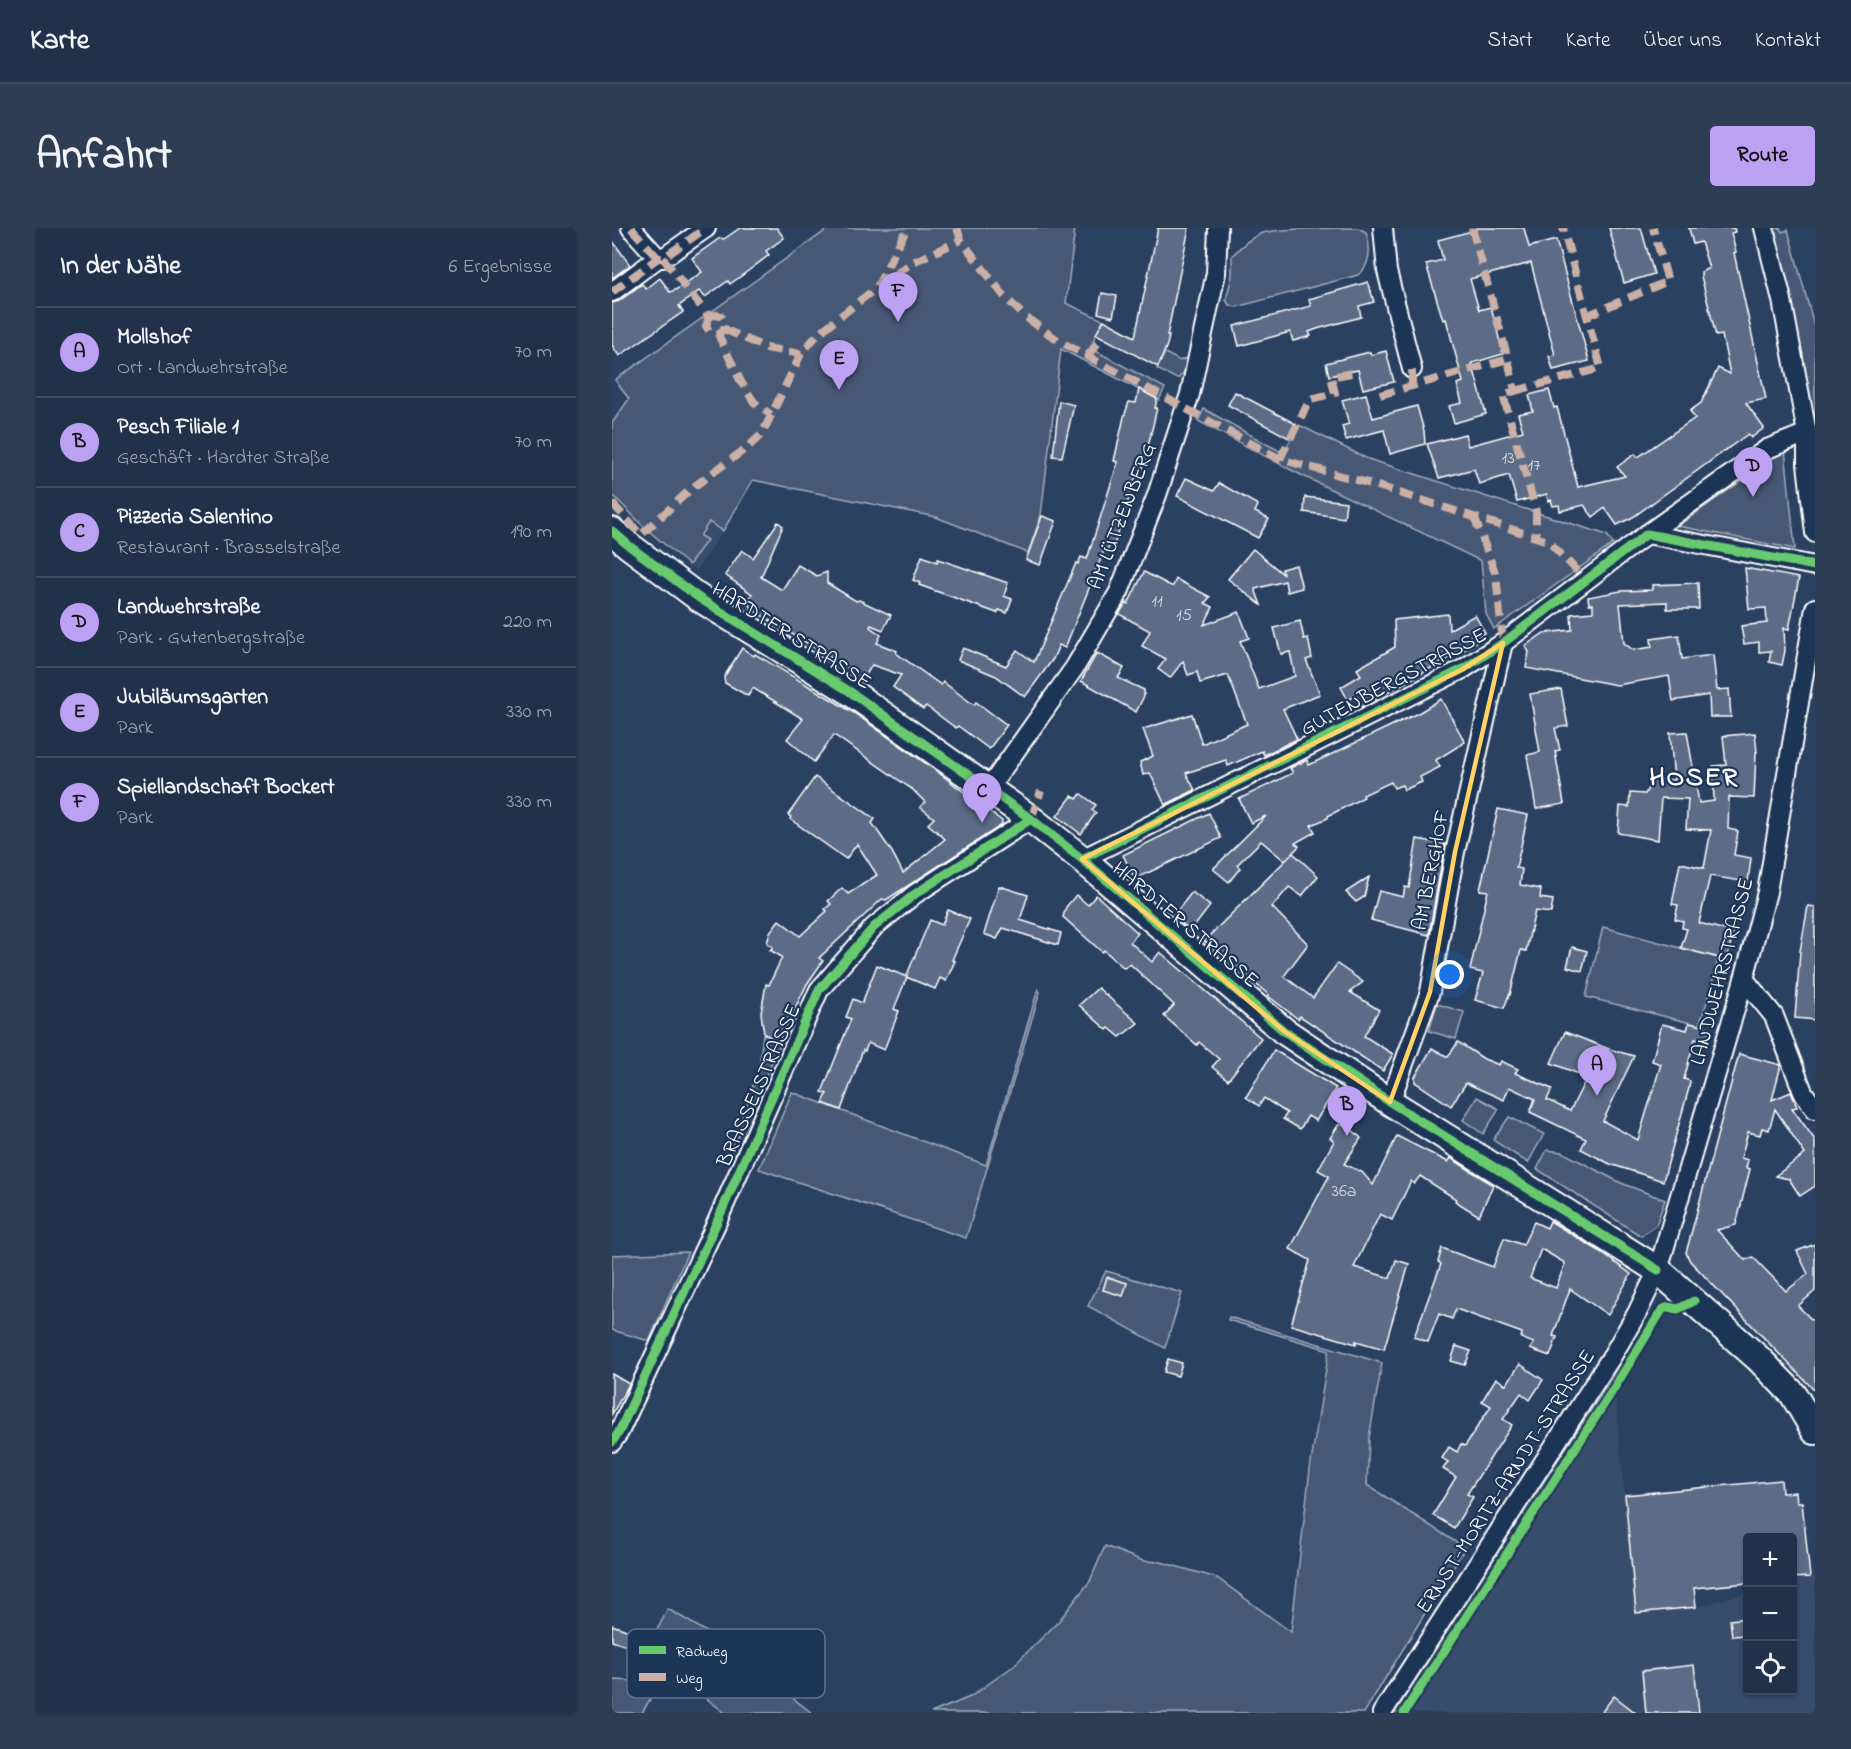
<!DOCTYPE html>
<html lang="de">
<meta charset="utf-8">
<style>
:root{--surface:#203149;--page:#2d3d53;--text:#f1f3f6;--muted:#a2a9b4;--line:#3d4c61;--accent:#bca0f2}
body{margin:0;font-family:"Indie Flower",sans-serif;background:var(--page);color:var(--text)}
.controls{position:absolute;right:18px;bottom:18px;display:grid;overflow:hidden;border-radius:6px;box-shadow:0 2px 4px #0004}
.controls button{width:54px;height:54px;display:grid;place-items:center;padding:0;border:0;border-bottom:2px solid var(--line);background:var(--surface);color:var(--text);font:30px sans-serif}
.you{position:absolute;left:838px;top:747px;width:21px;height:21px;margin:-15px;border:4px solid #fff;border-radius:50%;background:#1a73e8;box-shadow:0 0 0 9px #1a73e833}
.badge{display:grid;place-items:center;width:39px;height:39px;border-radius:50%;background:var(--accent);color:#111;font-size:20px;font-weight:700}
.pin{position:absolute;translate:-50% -50px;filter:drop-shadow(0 2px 3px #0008)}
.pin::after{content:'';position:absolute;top:32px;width:21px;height:18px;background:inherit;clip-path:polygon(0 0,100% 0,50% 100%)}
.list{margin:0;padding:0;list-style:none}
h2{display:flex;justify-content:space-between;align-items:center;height:78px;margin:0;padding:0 24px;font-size:26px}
h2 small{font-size:20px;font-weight:400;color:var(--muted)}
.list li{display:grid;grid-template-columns:39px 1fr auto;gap:18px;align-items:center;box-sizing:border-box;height:90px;padding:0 24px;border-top:2px solid var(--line)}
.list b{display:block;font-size:22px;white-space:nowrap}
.list p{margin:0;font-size:20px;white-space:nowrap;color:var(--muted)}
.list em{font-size:20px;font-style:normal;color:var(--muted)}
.icon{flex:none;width:33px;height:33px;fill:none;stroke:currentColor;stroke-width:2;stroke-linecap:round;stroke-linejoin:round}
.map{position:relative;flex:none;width:1203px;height:1485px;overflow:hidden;border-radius:6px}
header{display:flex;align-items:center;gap:36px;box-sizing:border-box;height:84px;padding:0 30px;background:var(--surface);border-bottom:2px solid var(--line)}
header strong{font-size:28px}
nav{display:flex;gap:33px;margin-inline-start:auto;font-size:21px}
.intro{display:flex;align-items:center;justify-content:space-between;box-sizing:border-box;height:144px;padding:0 36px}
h1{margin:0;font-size:42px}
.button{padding:15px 27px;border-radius:6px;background:var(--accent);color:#111;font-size:21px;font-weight:700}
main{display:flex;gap:36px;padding:0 36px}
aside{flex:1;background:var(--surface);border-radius:6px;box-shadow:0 2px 4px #0004}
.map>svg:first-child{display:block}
.built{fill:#394e6c}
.green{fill:#465975;stroke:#a2acba;stroke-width:1.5}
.building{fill:#5b6c86;stroke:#fff;stroke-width:1.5;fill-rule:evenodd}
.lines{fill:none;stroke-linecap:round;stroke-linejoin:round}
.street-casing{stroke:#fff;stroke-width:22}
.secondary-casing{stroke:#fff;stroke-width:30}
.street{stroke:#1d3557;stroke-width:18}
.secondary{stroke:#1d3557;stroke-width:26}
.quiet{stroke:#cab0a6;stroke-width:8;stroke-dasharray:15 8;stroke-linecap:butt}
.cycleway-casing{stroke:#1d3557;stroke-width:13}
.cycleway{stroke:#67ca6e;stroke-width:9}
.marked{fill:none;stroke:#ffd166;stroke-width:4.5;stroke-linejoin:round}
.labels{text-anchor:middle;stroke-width:4.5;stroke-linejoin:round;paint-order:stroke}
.number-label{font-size:18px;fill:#d6dae1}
.street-label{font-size:21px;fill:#fff;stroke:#1d3557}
.district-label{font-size:27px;font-weight:bold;letter-spacing:1.5px;fill:#fff;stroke:#1d3557}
.key{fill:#1d3557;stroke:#617289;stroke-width:1.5}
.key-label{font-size:16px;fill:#fff}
</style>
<header>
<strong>Karte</strong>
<nav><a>Start</a><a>Karte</a><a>Über uns</a><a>Kontakt</a></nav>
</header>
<div class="intro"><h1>Anfahrt</h1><a class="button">Route</a></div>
<main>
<aside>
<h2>In der Nähe<small>6 Ergebnisse</small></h2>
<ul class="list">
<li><span class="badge">A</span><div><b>Mollshof</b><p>Ort · Landwehrstraße</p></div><em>70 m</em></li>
<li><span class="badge">B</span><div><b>Pesch Filiale 1</b><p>Geschäft · Hardter Straße</p></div><em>70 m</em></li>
<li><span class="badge">C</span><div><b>Pizzeria Salentino</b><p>Restaurant · Brasselstraße</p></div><em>190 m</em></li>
<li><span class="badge">D</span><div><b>Landwehrstraße</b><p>Park · Gutenbergstraße</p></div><em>220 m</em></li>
<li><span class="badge">E</span><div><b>Jubiläumsgarten</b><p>Park</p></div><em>330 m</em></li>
<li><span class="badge">F</span><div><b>Spiellandschaft Bockert</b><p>Park</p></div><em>330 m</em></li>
</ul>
</aside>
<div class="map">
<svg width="1203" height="1485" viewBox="0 0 1203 1485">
<rect width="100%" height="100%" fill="#2a4161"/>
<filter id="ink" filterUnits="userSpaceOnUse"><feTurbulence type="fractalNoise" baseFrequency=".0167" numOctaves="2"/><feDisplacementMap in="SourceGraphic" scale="12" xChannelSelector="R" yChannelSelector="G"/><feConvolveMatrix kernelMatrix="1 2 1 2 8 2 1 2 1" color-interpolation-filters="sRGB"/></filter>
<g filter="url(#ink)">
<!-- built -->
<g class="built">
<polygon points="98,294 111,303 84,343 77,337 94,313 88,308"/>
<polygon points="1003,1166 1024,1385 1084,1379 1135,1365 1136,1462 1180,1462 1181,1353 1203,1348 1203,1485 797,1485 955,1237"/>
</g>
<!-- green -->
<g class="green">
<polygon points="214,0 463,0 454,75 491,92 478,120 553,160 547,172 449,121 429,287 416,325 324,289 141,252 111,303 97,294 88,308 95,312 77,337 32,299 0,266 0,195 17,171 3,152 213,3"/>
<path d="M722,0H746L754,4C759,18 759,38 746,47L624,79L617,77L614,72L620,48V28C628,19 638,10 650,5C672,0 700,1 722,0Z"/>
<polygon points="1159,0 1168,0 1170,4 1176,2 1203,101 1203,222"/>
<polygon points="553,125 568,133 574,130 572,144 567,150 563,150 545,141"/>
<polygon points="592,181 671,225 687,197 756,231 995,307 1001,316 882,401 874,386 869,333 687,246 586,193"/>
<polygon points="1173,222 1183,321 1066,298"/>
<polygon points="991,699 1106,730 1098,765 1087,797 974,769"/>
<polygon points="426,761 428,764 354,1010 147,941 180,864 374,937"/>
<polygon points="825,776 852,784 844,811 817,803"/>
<polygon points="151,806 169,814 117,928 147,840"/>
<polygon points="865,869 887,881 871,906 851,892"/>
<polygon points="897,889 932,906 916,935 881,912"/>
<polygon points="935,922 950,924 1009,955 1053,972 1044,997 1029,1008 925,941"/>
<polygon points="76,1024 37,1113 0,1102 0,1027"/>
<polygon points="494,1043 570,1065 553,1120 476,1078"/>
<polygon points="617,1089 770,1135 757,1210 755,1257 853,1320 752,1485 319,1485 358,1469 400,1439 446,1394 478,1353 493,1318 531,1333 549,1334 605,1350 679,1404 698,1241 717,1122 616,1092"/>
<polygon points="1006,1142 1009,1145 914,1289 910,1285"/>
<polygon points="893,1319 787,1485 781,1485 888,1320"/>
<polygon points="56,1381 95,1404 200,1485 113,1485 34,1423"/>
<polygon points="0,1452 48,1454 30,1485 0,1485"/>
</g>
<!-- building -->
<g class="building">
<polygon points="128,0 165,0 172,10 154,23 157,27 132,46 118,56 116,53 93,69 87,63 67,78 71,84 7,128 0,117 0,75 7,73 30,56 34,61 48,50 58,64 65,61 90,44 80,30 108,10 112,11"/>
<polygon points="546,0 577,0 555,108 557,108 555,117 546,139 484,106 492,92 523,109"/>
<polygon points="864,0 912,0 917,19 944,12 977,133 941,142 937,128 943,127 919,35 858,51 867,82 879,79 891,126 860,135 874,186 842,195 837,178 850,175 845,156 851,154 834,91 831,92 814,36 831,32 826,12 864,2"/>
<polygon points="997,0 1029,0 1042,46 1012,55"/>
<polygon points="1077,0 1122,0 1123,4 1119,5 1124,24 1122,25 1154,171 1134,175 1152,200 1139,210 1136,206 1021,289 1005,297 993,280 981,289 972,277 948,283 947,277 941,278 939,272 936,273 935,266 905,274 897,247 867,256 862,241 827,250 815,216 853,206 856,218 911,203 906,186 921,183 917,167 937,162 942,180 945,179 966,259 1013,248 1005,239 1023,226 1026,229 1083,190 1078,183 1089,175 1106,140 1118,146 1110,107 1104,108 1089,48 1089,44 1097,40 1089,14 1081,16"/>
<polygon points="0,12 18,37 0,50"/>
<polygon points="756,54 762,74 747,78 749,89 705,101 697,104 699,108 681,113 678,104 627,118 622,98 699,78 697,71"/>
<polygon points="490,65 505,68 501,89 486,85"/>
<polygon points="774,123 782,154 751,161 746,142 717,148 714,135 758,124 759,127"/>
<polygon points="527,161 545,171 543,180 545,180 531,240 527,239 502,317 498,316 495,324 492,323 453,420 447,417 441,431 413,469 384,448 346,432 351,420 394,438 405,422 422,434 464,335 466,336 469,329 475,331 506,234 502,233 512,189 517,174 524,175"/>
<polygon points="623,164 684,196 677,210 616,177"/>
<polygon points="754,166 761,190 805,178 812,203 813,216 778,226 772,202 734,212 730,198 737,196 730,172"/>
<polygon points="447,173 462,177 450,229 441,228"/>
<polygon points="574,250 602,263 607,255 646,277 643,284 657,291 646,310 565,268"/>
<polygon points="693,269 734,274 732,290 692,284"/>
<polygon points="430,288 444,293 428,337 414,332"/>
<polygon points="166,294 171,298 149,349 170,362 186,337 205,348 215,344 215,355 244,373 247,372 279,387 271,402 259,397 258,399 269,407 265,415 285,423 284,425 329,457 331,454 362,477 364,474 395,497 377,521 346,498 344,500 314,478 311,481 281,459 289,447 260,437 252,450 139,381 140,379 134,375 140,366 113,347 130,322 141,330"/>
<polygon points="641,321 671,346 670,341 684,337 690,360 675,364 673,353 643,361 649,377 616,351"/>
<polygon points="310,328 325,334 326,331 396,355 392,368 400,371 395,385 387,382 385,385 307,357 308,355 301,352"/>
<polygon points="1133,340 1187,350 1177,401 1172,400 1173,423 1170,437 1157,434 1159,423 1147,424 1147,414 1132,416 1129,398 1155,395 1154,380 1137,381"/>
<polygon points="532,344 559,358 561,358 564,351 598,369 593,375 601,379 592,397 627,384 637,410 628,413 647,461 683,448 678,424 669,426 662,400 688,393 692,411 696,410 700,430 694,432 708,466 671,481 685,511 652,527 650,523 616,538 614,532 574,545 583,562 553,577 538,545 531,547 528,534 541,528 531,501 580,486 590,516 635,496 616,447 588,455 585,444 576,447 571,433 558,450 546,441 554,431 530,418 538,403 507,386 514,375 516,376"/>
<polygon points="1086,355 1087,381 1055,381 1055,374 1008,376 1012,415 1021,422 1040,419 1039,411 1067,407 1070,431 1101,427 1105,462 1117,461 1119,489 1098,489 1097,467 1061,473 1057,448 1005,457 914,440 917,424 913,418 932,405 960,402 959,386 981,384 981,376 977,376 976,369 1009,363 1040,362 1040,357"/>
<polygon points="836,386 837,402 863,387 873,405 863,411 864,414 855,420 749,479 743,468 736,472 729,459 749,447 745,441 783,419 782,392"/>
<polygon points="130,420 142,428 143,426 242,485 323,542 390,593 390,597 274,672 270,671 207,730 211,733 195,756 167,813 152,806 149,785 154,756 157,757 170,729 158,722 161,719 155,715 158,704 167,692 188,708 215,683 213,681 219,676 216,673 230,660 236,666 265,647 245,616 234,631 178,591 179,589 176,587 203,549 263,591 260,595 280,624 291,645 333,611 316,596 322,590 308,579 313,574 301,562 222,507 202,534 175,511 191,491 141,460 136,468 113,455 112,449"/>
<polygon points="485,425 512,440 506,450 532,462 532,468 524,484 469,453"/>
<polygon points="949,461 956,498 943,500 948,522 943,523 952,576 924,581 915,527 928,524 918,466"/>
<polygon points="829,471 853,514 824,532 828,539 808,549 810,554 792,562 790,557 782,560 779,554 751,567 752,569 716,588 716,590 699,597 703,604 683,615 687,618 673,633 649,613 625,637 628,640 617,654 601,641 654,588 639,595 627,571 681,545 678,540 695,532 697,537 808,484"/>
<polygon points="1075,504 1087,575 1102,573 1101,538 1114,537 1111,508 1143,505 1145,524 1144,524 1142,570 1117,569 1116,601 1126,603 1122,627 1139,630 1136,654 1098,648 1087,695 1121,704 1115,732 1069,720 1075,701 1070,700 1071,693 1063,691 1066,677 1060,676 1068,635 1092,640 1099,602 1074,601 1076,571 1049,570 1046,612 1006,605 1008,578 1017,579 1018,565 1033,566 1041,551 1062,552 1058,505"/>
<polygon points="469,566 484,577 480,582 484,585 469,606 445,588 460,568 465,571"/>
<polygon points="886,581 916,587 904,640 910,641 908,657 929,661 928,670 941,672 939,685 923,683 914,723 909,722 898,767 897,767 892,780 863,772 871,745 858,742 876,663 868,662"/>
<polygon points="597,585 609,610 523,651 511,627"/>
<polygon points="805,611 833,616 817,707 759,692 767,663 791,669 793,659 797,660"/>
<polygon points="681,625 706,648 690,668 677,659 660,679 696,716 672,748 701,770 725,736 751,754 738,764 767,782 752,808 781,826 771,843 688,788 686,791 656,768 657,767 592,713"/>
<polygon points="757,649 752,669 744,674 734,664"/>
<polygon points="387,658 416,667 408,692 449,705 446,717 391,700 385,711 372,706"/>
<polygon points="580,664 598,678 579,703 561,688"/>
<polygon points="464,667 476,677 484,667 526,705 518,714 540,734 548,724 649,810 616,852 600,839 607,831 587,814 585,817 552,788 562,777 518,736 512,740 492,722 490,724 451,689 454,679"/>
<polygon points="1196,678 1203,679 1203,792 1183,790 1188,723"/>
<polygon points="336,682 358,691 340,732 343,733 334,753 328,750 323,761 294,749 318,692 330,697"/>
<polygon points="960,719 975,723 970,743 955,739"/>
<polygon points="265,737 295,749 282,781 287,783 272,822 256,815 253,823 251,822 229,882 211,875 215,866 210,864 239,791 234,789 241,771 250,775"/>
<polygon points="486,760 526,795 508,809 497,800 495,802 467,777"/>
<polygon points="1077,795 1099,800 1096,814 1083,811 1072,851 1078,853 1077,860 1051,953 998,936 969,921 974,911 918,884 923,871 897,859 892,872 854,855 839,878 803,854 803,849 820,820 836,829 846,814 872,831 887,837 889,833 906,841 903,845 940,861 935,872 958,883 975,849 939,835 953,804 997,821 1022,828 991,893 1026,912 1049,836 1040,833 1050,796 1075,802"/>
<polygon points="662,822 724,860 704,893 696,888 688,901 671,891 675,885 652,870 647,878 634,869"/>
<polygon points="1127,826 1169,837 1160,872 1179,864 1185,879 1180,880 1203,912 1203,958 1188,968 1177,951 1163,948 1193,926 1163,881 1157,902 1150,900 1148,907 1136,904 1129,930 1136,932 1134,940 1138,941 1124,997 1105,1002 1133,1032 1141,1029 1174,1063 1196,1046 1185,1023 1203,1016 1203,1063 1186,1078 1203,1095 1203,1163 1078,1033 1074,1025"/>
<polygon points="727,896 737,899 749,910 732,936 750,944 761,957 785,908 836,934 839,930 881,957 867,988 843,973 844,971 808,948 802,956 799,953 780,992 768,986 742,1039 778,1050 784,1032 797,1036 772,1121 744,1113 744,1116 679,1097 698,1032 678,1021 717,948 706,942 722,913 718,910"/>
<path d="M938,993L984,1021L1019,1046L996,1087L958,1061L941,1108L945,1109L938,1128L918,1121L922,1115L909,1110L910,1105L844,1081L840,1091L827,1086L816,1114L802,1109L829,1036L826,1034L830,1020L881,1039L892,1010L911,1017L922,994L935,1000ZM929,1021L953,1035L944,1060L918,1050Z"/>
<polygon points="495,1049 515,1055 511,1068 491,1062"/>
<polygon points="844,1118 859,1123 853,1137 839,1133"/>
<polygon points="556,1131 570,1135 566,1148 552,1144"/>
<polygon points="908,1136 931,1152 918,1172 909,1165 891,1191 900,1197 855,1266 861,1269 842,1300 821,1287 844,1249 831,1241 836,1234 830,1230 837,1219 845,1224 849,1216 853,1218 879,1178 870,1173 884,1150 894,1157"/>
<polygon points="0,1146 17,1156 0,1186"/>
<polygon points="1169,1252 1170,1265 1184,1264 1185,1274 1190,1274 1198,1349 1180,1350 1180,1310 1136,1310 1136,1355 1082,1360 1084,1379 1024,1385 1013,1267"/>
<polygon points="1135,1390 1136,1407 1120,1408 1118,1392"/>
<polygon points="0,1397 26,1406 21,1420 0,1413"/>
<polygon points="1082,1437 1087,1485 1034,1485 1030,1443"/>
<polygon points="1002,1468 1024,1485 989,1485"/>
</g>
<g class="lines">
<defs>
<g id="street">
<polyline points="19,0 46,30"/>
<polyline points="771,0 775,43 800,141"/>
<polyline points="1152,0 1170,72 1195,205 1195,236 1203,305"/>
<polyline points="0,64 46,30 51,30 94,0"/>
<polyline points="1035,306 1203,338"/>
<polyline points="377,560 463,439 507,364 545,267 578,166 604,45 606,0"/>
<polyline points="470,631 851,441 891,415 1035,306 1155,221 1195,205"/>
<polyline points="1132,751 1162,788 1191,864 1203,881"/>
<polyline points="778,874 818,764 843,624 891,415"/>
<polyline points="0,1214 7,1204 104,996 207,762 262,699 303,666 419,591"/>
<polyline points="770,1485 1000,1128 1025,1085 1046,1042 1132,751 1155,664 1203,380"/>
</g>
<polyline id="secondary" points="0,303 16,317 87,370 237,463 419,591 470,631 672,803 778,874 1046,1042 1147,1131 1181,1166 1203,1203"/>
</defs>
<!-- street casing -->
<use href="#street" class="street-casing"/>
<!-- secondary casing -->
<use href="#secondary" class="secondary-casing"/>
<!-- street -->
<use href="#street" class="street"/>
<!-- secondary -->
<use href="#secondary" class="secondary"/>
<!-- quiet -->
<g class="quiet">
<polyline points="19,0 46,30"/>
<polyline points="345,0 349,12 392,68 412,88 447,113 668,231 763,257 936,313 975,353"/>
<polyline points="860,0 896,131 903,163 891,167 924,283 924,309"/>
<polyline points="51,30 97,89"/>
<polyline points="265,59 295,0"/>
<polyline points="0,64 46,30 51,30 94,0"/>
<polyline points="974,88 1056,53 1041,0"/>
<polyline points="97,89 94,98 98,104 106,106 129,154 142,174 159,187"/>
<polyline points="97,89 102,87 109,88 113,94 112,101 106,106"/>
<polyline points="112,101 154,120 189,126"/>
<polyline points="476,127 486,115"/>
<polyline points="800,157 800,141"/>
<polyline points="903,163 989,140 951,0"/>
<polyline points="768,167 896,131"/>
<polyline points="668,231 698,171 723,165 719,149 745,144"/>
<polyline points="0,275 29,307 80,260 136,219 150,206 189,126 206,106 264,60 301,34 349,12"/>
<polyline points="862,288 884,347 891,415"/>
<polyline points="419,591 429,563"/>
</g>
<defs>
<g id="cycleway">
<polyline points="0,303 16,317 87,370 237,463 419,591 470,631 672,803 778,874 1046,1042"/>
<polyline points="470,631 851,441 891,415 1035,306 1203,338"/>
<polyline points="0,1214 7,1204 104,996 207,762 262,699 303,666 419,591"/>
<polyline points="792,1485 999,1165 1050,1082 1056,1079 1066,1081 1082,1073"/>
</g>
</defs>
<!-- cycleway casing -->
<use href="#cycleway" class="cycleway-casing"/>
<!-- cycleway -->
<use href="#cycleway" class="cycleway"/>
</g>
</g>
<!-- marked area -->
<path class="marked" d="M891,415L843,624L818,764L778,874L672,803L470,631L851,441Z"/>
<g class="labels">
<!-- number labels -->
<g class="number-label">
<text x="896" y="235">13</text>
<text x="922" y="242">17</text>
<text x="545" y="378">11</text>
<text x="572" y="392">15</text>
<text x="732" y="968">36a</text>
</g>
<!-- street labels -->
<g class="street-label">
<text transform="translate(509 288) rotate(-69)" y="7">AM LÜTZENBERG</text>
<text transform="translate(180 407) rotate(32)" y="7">HARDTER STRASSE</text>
<text transform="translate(781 453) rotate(-28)" y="7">GUTENBERGSTRASSE</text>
<text transform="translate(818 642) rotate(-79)" y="7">AM BERGHOF</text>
<text transform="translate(574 696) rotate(40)" y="7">HARDTER STRASSE</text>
<text transform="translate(1109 743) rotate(-75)" y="7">LANDWEHRSTRASSE</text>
<text transform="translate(146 857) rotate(-66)" y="7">BRASSELSTRASSE</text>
<text transform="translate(893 1253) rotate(-57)" y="7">ERNST-MORITZ-ARNDT-STRASSE</text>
</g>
<!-- district labels -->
<g class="district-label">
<text x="1082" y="557">HOSER</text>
</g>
</g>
<!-- legend -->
<rect x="15" y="1401" width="198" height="69" rx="9" class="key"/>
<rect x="27" y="1418" width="27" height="8" fill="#67ca6e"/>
<rect x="27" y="1445" width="27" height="8" fill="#cab0a6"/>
<g class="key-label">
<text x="64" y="1428">Radweg</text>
<text x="64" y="1455">Weg</text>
</g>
</svg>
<div class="controls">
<button>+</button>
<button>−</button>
<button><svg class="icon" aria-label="locate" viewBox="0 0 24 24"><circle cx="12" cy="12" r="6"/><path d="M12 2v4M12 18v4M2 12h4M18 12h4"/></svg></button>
</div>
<div class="you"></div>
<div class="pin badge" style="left:985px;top:868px">A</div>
<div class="pin badge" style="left:735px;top:908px">B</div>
<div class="pin badge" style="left:370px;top:595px">C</div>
<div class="pin badge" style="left:1141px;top:269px">D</div>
<div class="pin badge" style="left:227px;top:162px">E</div>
<div class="pin badge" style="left:286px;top:94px">F</div>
</div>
</main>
